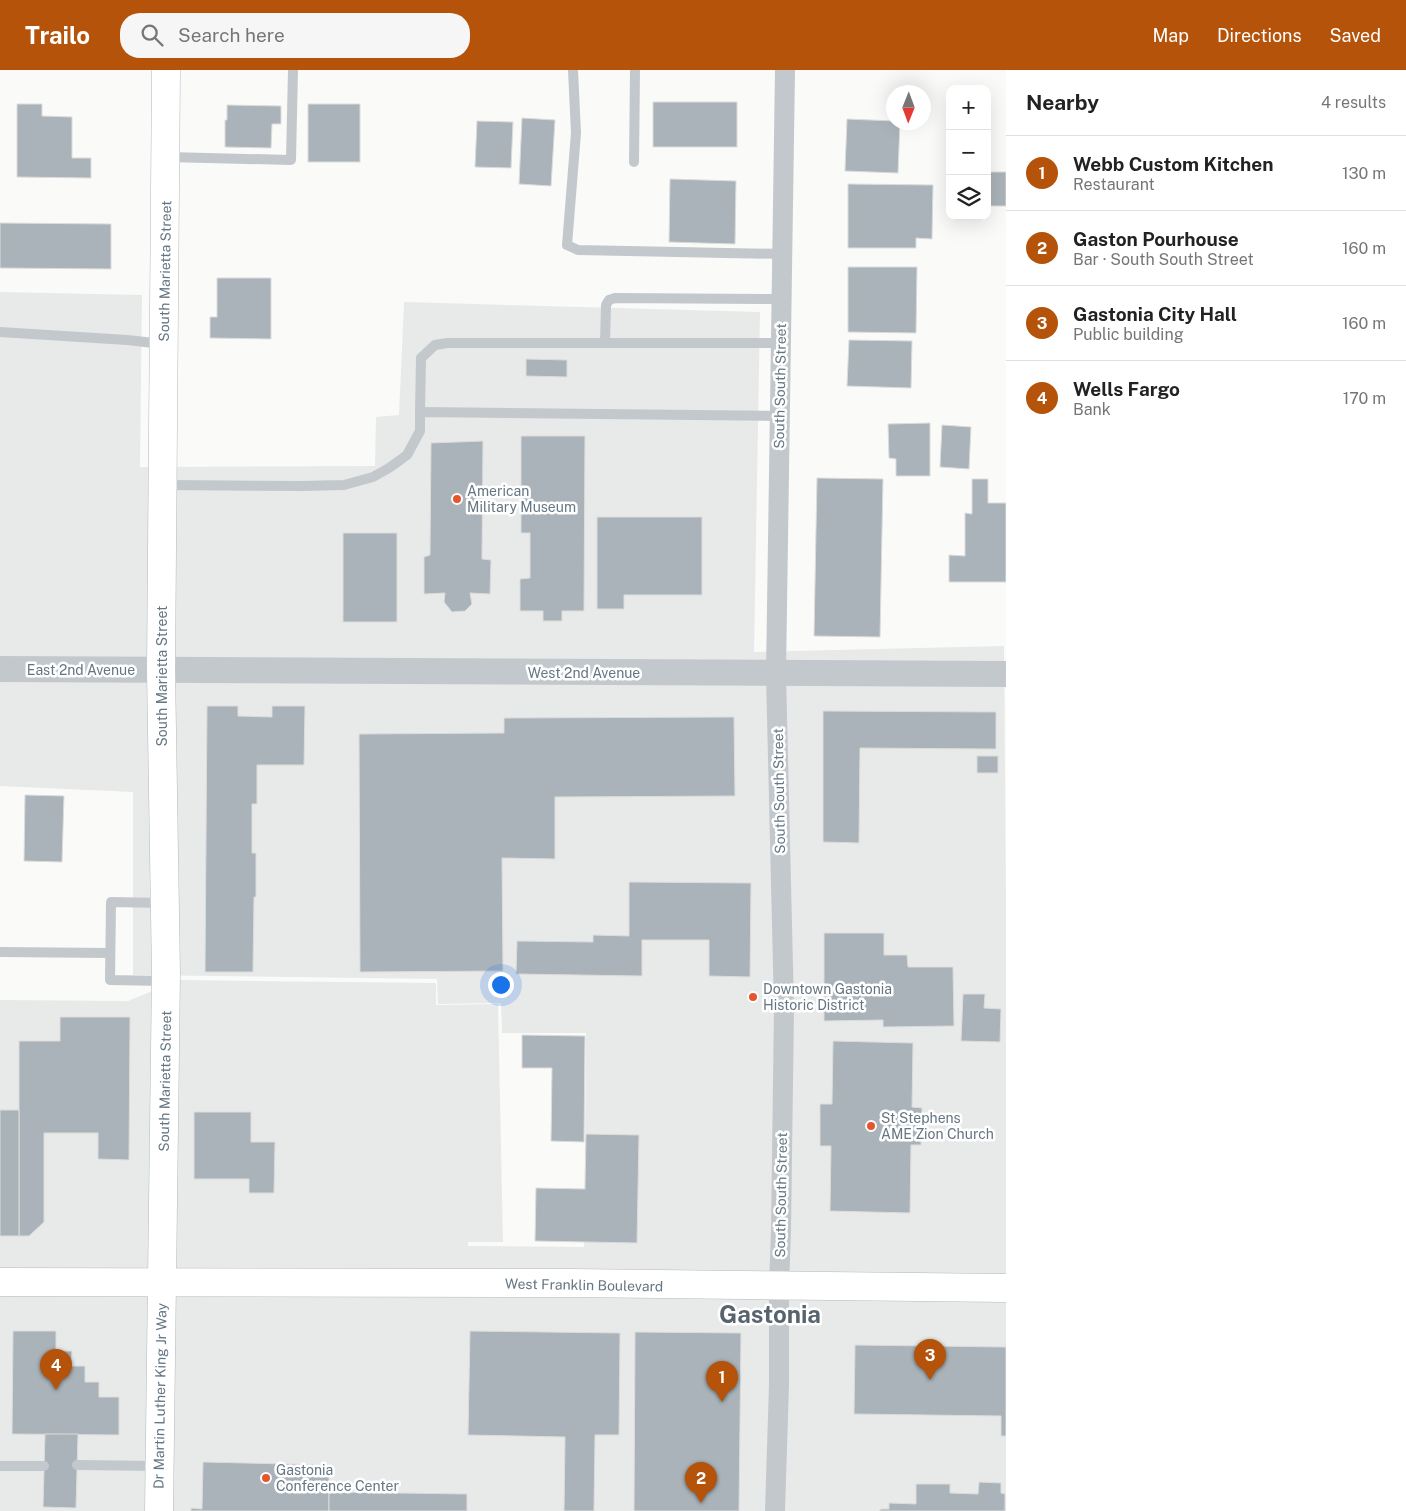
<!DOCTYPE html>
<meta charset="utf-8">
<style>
:root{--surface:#fff;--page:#f6f6f6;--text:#222;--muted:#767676;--line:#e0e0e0;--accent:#b45309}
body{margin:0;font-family:"Public Sans",sans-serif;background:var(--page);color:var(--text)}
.controls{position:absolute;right:15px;top:15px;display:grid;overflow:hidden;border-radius:10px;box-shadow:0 5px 20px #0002}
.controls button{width:45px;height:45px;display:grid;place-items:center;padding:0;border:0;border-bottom:1px solid var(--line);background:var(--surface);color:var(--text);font:25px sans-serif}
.compass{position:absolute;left:886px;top:15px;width:45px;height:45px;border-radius:50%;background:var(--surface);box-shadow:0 5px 20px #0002;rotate:181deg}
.you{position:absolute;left:500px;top:914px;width:18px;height:18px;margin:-12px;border:4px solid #fff;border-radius:50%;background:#1a73e8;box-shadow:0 0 0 8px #1a73e833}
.badge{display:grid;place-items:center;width:32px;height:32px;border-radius:50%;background:var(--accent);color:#fff;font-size:16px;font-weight:700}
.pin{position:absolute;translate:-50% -41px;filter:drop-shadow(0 1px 2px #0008)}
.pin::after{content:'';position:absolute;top:26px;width:18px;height:15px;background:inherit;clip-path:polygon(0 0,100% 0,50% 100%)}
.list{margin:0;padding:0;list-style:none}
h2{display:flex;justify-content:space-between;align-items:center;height:65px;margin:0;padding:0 20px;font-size:21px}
h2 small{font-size:16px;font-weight:400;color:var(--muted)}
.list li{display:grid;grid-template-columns:32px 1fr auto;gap:15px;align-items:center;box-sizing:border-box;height:75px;padding:0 20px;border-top:1px solid var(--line)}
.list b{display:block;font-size:19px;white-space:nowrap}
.list p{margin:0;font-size:16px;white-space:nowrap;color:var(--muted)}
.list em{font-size:16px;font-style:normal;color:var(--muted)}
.icon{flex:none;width:28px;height:28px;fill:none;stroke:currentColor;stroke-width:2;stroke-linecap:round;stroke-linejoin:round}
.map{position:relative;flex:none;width:1006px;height:1441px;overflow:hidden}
header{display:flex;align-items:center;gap:30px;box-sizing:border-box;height:70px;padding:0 25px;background:var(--accent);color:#fff}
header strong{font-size:24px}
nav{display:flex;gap:28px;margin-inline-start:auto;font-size:18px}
.search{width:350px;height:45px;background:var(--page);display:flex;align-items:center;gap:12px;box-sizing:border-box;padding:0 18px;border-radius:20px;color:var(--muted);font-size:19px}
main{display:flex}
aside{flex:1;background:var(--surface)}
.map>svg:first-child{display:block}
.built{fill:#e8e9e9}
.building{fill:#aab3b9;stroke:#dcdcda}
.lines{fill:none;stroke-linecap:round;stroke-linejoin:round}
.secondary-casing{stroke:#b3babf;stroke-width:29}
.primary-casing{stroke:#b5babe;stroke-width:29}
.service{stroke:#c3c8cc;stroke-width:10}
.minor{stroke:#c3c8cc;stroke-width:20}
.tertiary{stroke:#c3c8cc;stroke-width:26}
.secondary{stroke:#fff;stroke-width:28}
.primary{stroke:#fff;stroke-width:28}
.poi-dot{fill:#e4572e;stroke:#fff;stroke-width:2}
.labels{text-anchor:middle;stroke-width:5;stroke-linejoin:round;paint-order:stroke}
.street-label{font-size:14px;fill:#657683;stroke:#fff}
.poi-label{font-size:14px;fill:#657683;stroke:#fff;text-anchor:start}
.town-label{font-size:24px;font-weight:bold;fill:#57646e;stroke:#fff}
</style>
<header>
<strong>Trailo</strong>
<div class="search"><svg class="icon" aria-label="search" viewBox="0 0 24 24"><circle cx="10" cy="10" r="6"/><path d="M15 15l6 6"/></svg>Search here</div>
<nav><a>Map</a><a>Directions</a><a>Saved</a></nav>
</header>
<main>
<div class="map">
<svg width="1006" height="1441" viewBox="0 0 1006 1441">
<rect width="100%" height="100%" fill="#fafaf8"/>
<!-- built -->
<polygon class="built" points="0,222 142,225 140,397 375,396 376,347 399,345 404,232 760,242 754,582 1004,576 1006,826 1006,1441 0,1441 0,930 128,931 179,910 436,913 436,935 498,934 503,1172 468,1172 468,1176 584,1177 586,963 502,963 501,933 438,934 437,909 133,905 133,722 0,716"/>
<!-- building -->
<g class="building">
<rect x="653" y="32" width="84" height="45"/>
<polygon points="17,34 42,34 42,46 72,47 72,88 91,88 91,108 17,107"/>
<rect x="308" y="34" width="52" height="58"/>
<polygon points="227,35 281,36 281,54 272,54 271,78 225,77 225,50 227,50"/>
<polygon points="522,48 555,50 551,116 519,114"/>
<polygon points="847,49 894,51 894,52 900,52 898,103 845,101"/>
<polygon points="477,51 513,52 511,98 475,97"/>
<rect x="987" y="102" width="19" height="34"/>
<polygon points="670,109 736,111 735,174 669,172"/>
<polygon points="848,114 933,115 932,169 916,168 916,178 848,178"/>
<polygon points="0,153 111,154 111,199 0,198"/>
<polygon points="848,197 917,197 916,263 848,262"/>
<polygon points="217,208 271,208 271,269 210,268 210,247 217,247"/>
<polygon points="849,270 912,271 911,318 847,316"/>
<polygon points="526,289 567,290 567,307 526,306"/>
<polygon points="930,353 930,406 896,406 896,389 889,388 888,354"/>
<polygon points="942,355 971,357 969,399 940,397"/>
<polygon points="521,366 585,366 584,541 562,541 562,551 543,551 543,541 520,541 520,509 530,508 530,463 521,463"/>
<polygon points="483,371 482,489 491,490 490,524 470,523 472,534 465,541 452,542 444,532 445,523 424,524 424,487 430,485 431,373"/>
<polygon points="817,408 883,409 880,567 814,566"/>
<polygon points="972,409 988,409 988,433 1006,433 1006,512 949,512 949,485 965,486 965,443 972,444"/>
<polygon points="597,447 702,447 702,525 624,525 624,539 597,539"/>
<rect x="343" y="463" width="54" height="89"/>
<polygon points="207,636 238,636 238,646 272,647 272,636 305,636 304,695 257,695 257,734 252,734 252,783 256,783 256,827 254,827 253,902 205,902"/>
<polygon points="823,641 996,642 996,679 860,678 859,773 823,772"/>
<polygon points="734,647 735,726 555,727 555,789 502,788 503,901 360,902 359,664 504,663 504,648"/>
<rect x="977" y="686" width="21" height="17"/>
<polygon points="25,725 64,726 62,792 24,791"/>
<polygon points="629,812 751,813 750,907 709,906 709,870 642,870 642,906 516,904 517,871 593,872 593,865 629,866"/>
<polygon points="824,863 884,863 884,885 907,885 908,897 953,897 954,956 883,957 883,950 824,951"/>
<polygon points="963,924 985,924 984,938 1001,939 1000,972 961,971"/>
<polygon points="60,947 130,947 129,1090 98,1089 98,1063 44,1063 44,1152 29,1166 19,1166 19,971 60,971"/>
<polygon points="522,965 585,966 584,1072 551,1071 552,998 522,998"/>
<polygon points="833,971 913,973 912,1037 922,1038 921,1075 911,1075 910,1143 830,1141 831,1076 820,1076 820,1034 832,1034"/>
<rect x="0" y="1040" width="19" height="126"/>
<polygon points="194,1042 251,1042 251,1072 275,1072 274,1123 249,1123 249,1109 194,1109"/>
<polygon points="586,1064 639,1065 637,1173 535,1171 536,1118 585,1119"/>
<polygon points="13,1261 56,1261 56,1281 72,1281 71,1296 85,1296 85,1312 99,1312 99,1327 119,1327 119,1365 12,1364"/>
<polygon points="470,1261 620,1263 619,1365 595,1365 594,1441 564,1441 565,1367 468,1365"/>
<polygon points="635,1262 741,1263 739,1441 634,1441"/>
<polygon points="855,1275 1006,1277 1006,1366 1001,1366 1001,1346 854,1344"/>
<polygon points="45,1364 78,1364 76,1438 43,1437"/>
<polygon points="203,1392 329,1395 329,1441 191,1441 191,1438 202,1439"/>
<polygon points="979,1412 1001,1413 1001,1423 1005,1424 1005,1441 879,1441 881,1439 889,1439 889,1433 916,1434 916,1414 950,1414 950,1423 978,1424"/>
<polygon points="329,1422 467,1424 467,1441 329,1441"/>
</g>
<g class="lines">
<defs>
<polyline id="secondary" points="159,1441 166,904 161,600 166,0"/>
<polyline id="primary" points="0,1212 571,1213 1006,1218"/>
</defs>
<!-- secondary casing -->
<use href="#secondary" class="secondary-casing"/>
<!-- primary casing -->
<use href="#primary" class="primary-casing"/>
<!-- service -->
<g class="service">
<polyline points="573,0 576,63 567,175 578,180 783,184"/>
<polyline points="167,87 291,90 293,0"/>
<polyline points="634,92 635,0"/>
<polyline points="0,262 127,270 163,274"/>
<polyline points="605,273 606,235 609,230 615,228 782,229"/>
<polyline points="420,342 421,288 435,275 447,273 781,273"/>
<polyline points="164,415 303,416 344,415 373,407 389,398 407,385 420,361 420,342 780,346"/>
<polyline points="164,833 111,832 110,910 165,911"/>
<polyline points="0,882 110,883"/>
<polyline points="77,1395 159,1396"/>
<polyline points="0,1396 44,1396"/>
</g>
<!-- minor -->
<polyline class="minor" points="775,1441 779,1315 779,1216 781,1160 784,938 776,604 785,0"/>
<!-- tertiary -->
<polyline class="tertiary" points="0,599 1006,604"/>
<!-- secondary -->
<use href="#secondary" class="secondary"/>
<!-- primary -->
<use href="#primary" class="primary"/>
</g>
<!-- markers -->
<g class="poi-dot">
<circle cx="457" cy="429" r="5"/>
<circle cx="753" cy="927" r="5"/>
<circle cx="871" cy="1056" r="5"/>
<circle cx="266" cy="1408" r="5"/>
</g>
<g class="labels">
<!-- street labels -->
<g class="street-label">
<text transform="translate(165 201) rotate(-89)" y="5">South Marietta Street</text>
<text transform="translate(780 316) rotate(-89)" y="5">South South Street</text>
<text x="81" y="605">East 2nd Avenue</text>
<text x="584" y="608">West 2nd Avenue</text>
<text transform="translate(162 606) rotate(-90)" y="5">South Marietta Street</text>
<text transform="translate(779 721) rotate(-91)" y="5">South South Street</text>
<text transform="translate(165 1011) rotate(-89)" y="5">South Marietta Street</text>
<text transform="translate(781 1125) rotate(-89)" y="5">South South Street</text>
<text transform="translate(584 1215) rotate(1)" y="5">West Franklin Boulevard</text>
<text transform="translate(160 1326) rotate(-89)" y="5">Dr Martin Luther King Jr Way</text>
</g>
<!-- poi labels -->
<g class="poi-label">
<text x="467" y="426">American<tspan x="467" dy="16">Military Museum</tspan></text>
<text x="763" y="924">Downtown Gastonia<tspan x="763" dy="16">Historic District</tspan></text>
<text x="881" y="1053">St Stephens<tspan x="881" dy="16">AME Zion Church</tspan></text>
<text x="276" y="1405">Gastonia<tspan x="276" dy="16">Conference Center</tspan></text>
</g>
<!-- town labels -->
<g class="town-label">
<text x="770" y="1253">Gastonia</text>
</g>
</g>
</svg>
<div class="controls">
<button>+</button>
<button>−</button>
<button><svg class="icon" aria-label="layers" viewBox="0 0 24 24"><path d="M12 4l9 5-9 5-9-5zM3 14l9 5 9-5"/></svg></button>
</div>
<svg class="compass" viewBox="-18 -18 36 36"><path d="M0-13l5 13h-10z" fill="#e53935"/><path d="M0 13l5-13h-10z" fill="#767676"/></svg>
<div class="you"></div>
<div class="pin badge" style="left:722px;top:1332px">1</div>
<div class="pin badge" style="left:701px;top:1433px">2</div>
<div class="pin badge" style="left:930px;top:1310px">3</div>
<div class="pin badge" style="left:56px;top:1320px">4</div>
</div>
<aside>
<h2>Nearby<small>4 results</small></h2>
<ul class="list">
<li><span class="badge">1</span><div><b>Webb Custom Kitchen</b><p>Restaurant</p></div><em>130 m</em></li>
<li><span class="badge">2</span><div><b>Gaston Pourhouse</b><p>Bar · South South Street</p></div><em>160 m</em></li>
<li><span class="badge">3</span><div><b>Gastonia City Hall</b><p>Public building</p></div><em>160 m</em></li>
<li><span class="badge">4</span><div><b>Wells Fargo</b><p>Bank</p></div><em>170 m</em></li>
</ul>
</aside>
</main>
